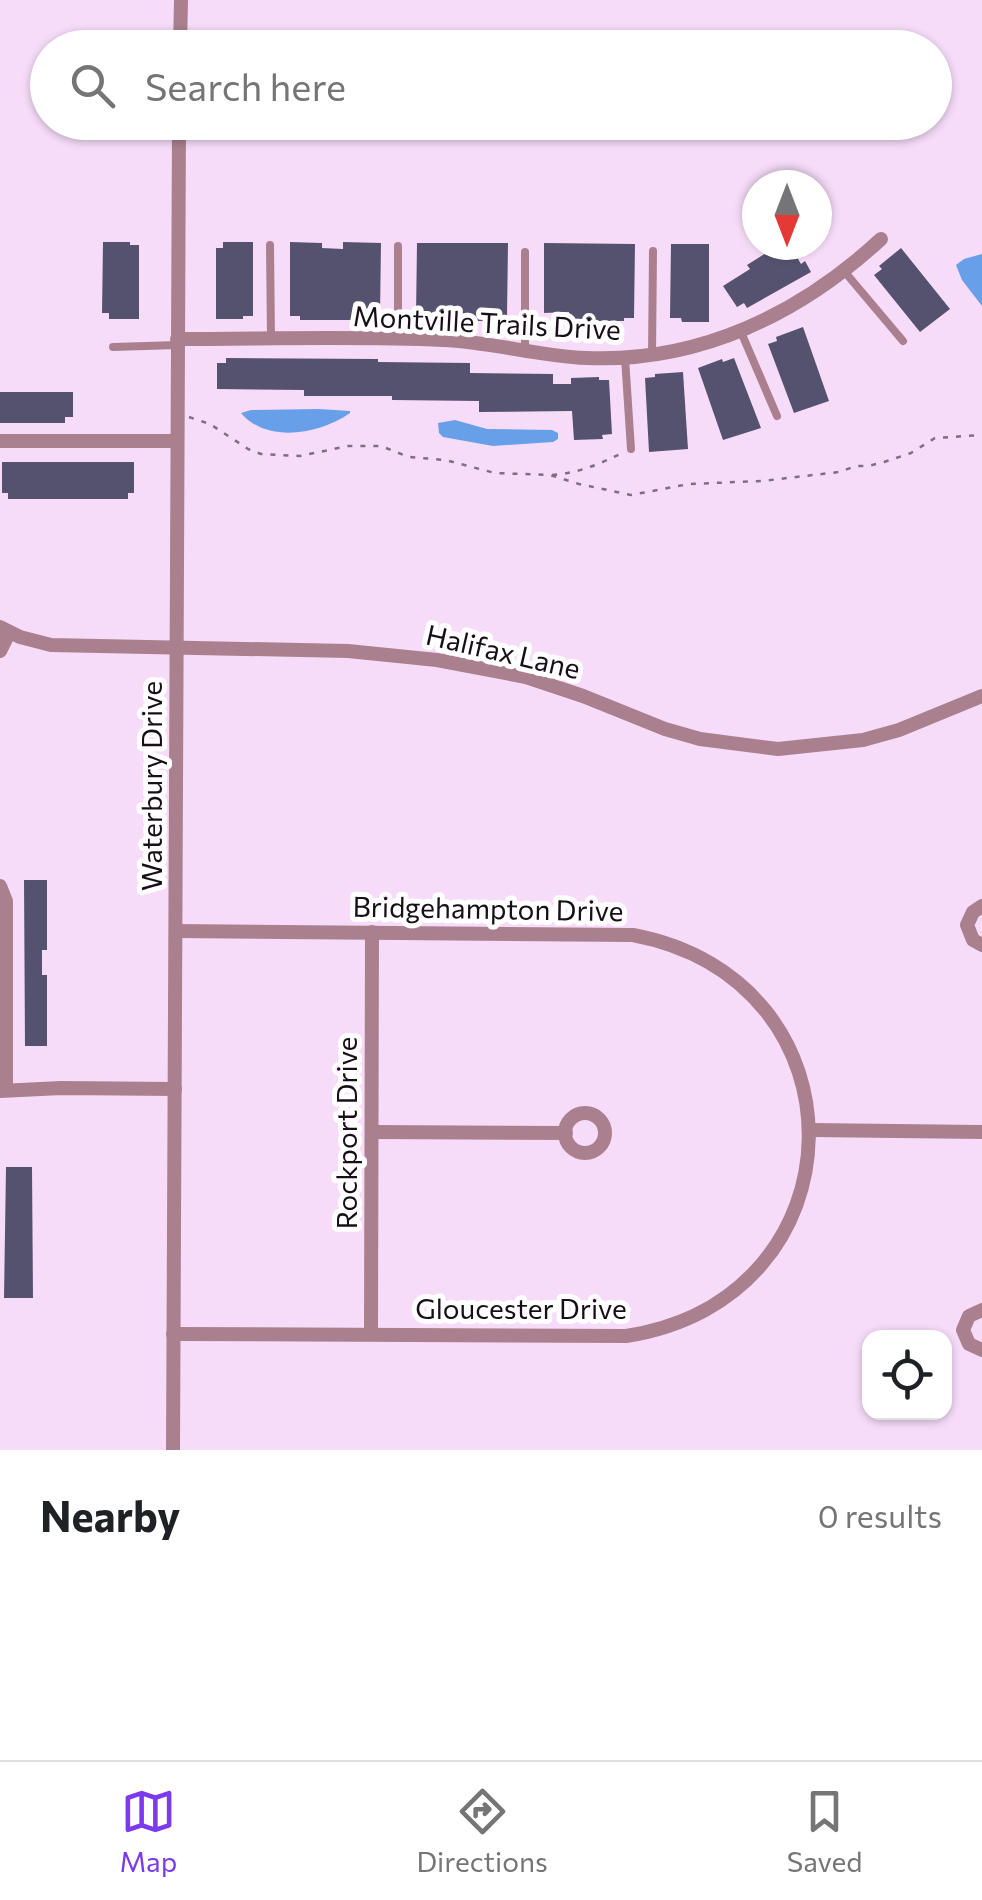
<!DOCTYPE html>
<style>
:root{--surface:#fff;--page:#f6f6f6;--text:#202124;--muted:#757577;--line:#e0e0e0;--accent:#7c3aed}
body{margin:0;font-family:Commissioner,sans-serif;background:var(--page);color:var(--text)}
.controls{position:absolute;right:30px;bottom:30px;display:grid;overflow:hidden;border-radius:20px;box-shadow:0 2px 8px #0004}
.controls button{width:90px;height:90px;display:grid;place-items:center;padding:0;border:0;border-bottom:2px solid var(--line);background:var(--surface);color:var(--text);font:50px sans-serif}
.compass{position:absolute;left:742px;top:170px;width:90px;height:90px;border-radius:50%;background:var(--surface);box-shadow:0 2px 8px #0004;rotate:180deg}
.list{margin:0;padding:0;list-style:none}
h2{display:flex;justify-content:space-between;align-items:center;height:130px;margin:0;padding:0 40px;font-size:42px}
h2 small{font-size:32px;font-weight:400;color:var(--muted)}
.icon{flex:none;width:55px;height:55px;fill:none;stroke:currentColor;stroke-width:2;stroke-linecap:round;stroke-linejoin:round}
.map{position:relative;flex:none;width:982px;height:1450px;overflow:hidden}
.search{position:absolute;background:var(--surface);box-shadow:0 2px 8px #0004;left:30px;right:30px;top:30px;height:110px;display:flex;align-items:center;gap:25px;box-sizing:border-box;padding:0 35px;border-radius:55px;color:var(--muted);font-size:38px}
.sheet{height:310px;background:var(--surface)}
nav{display:flex;justify-content:space-around;align-items:center;box-sizing:border-box;height:140px;border-top:2px solid var(--line);background:var(--surface);font-size:28px;color:var(--muted)}
nav a{display:grid;justify-items:center;gap:5px}
nav .on{color:var(--accent)}
.map>svg:first-child{display:block}
.water{fill:#67a0e8}
.building{fill:#555270}
.lines{fill:none;stroke-linecap:round;stroke-linejoin:round}
.path{stroke:#7f6e81;stroke-width:2.5;stroke-dasharray:5 8;stroke-linecap:butt}
.lane{stroke:#aa808e;stroke-width:8}
.street{stroke:#aa808e;stroke-width:14}
.labels{text-anchor:middle;stroke-width:10;stroke-linejoin:round;paint-order:stroke}
.street-label{font-size:28px;fill:#170e18;stroke:#fff}
</style>
<div class="map">
<svg width="982" height="1450" viewBox="0 0 982 1450">
<rect width="100%" height="100%" fill="#f7dcfa"/>
<!-- water -->
<g class="water">
<polygon points="982,254 982,306 962,280 956,265 964,259"/>
<path d="M319,409L350,411V413C320,434 267,444 241,413L251,410Z"/>
<polygon points="455,420 487,429 552,430 558,433 558,439 553,442 493,446 443,437 439,433 438,423"/>
</g>
<!-- building -->
<g class="building">
<polygon points="103,242 130,242 130,245 139,245 139,319 109,319 109,313 102,313"/>
<polygon points="223,242 253,242 253,316 243,316 243,319 216,319 216,248 223,248"/>
<polygon points="290,242 322,243 322,248 343,249 343,242 381,243 380,316 370,316 370,320 300,320 300,316 290,316"/>
<polygon points="417,243 508,243 507,317 497,317 497,321 454,321 427,320 427,316 416,316"/>
<polygon points="544,243 635,244 634,318 624,318 624,321 569,321 569,312 544,313"/>
<polygon points="671,244 709,244 709,322 682,322 681,318 670,318"/>
<polygon points="791,247 801,264 805,261 811,272 747,308 744,303 737,307 723,286 750,269 747,265 774,248 778,255"/>
<polygon points="901,248 950,309 920,332 874,275 882,269 879,266"/>
<polygon points="803,327 829,401 794,413 768,344 777,341 776,337"/>
<polygon points="226,358 378,359 378,362 470,363 470,373 553,374 553,384 571,384 571,378 599,377 599,380 609,380 612,434 602,435 603,439 574,440 572,411 479,412 479,401 392,400 392,396 304,396 304,390 217,389 217,363 226,363"/>
<polygon points="734,358 761,428 723,440 698,368 722,359 723,362"/>
<polygon points="683,372 688,449 649,452 645,378 655,377 655,374"/>
<polygon points="0,392 73,392 73,417 65,417 65,423 0,423"/>
<polygon points="2,462 134,462 134,493 128,493 128,499 8,499 8,493 2,493"/>
<polygon points="24,880 47,880 47,950 42,950 42,975 47,975 47,1046 25,1046"/>
<polygon points="6,1167 32,1167 33,1298 4,1298"/>
</g>
<g class="lines">
<!-- path -->
<g class="path">
<polyline points="189,417 210,424 248,449 261,454 300,456 348,446 381,446 409,457 445,460 495,473 550,475 579,484 631,495 689,484 762,481 839,472 856,466 868,466 884,462 911,453 935,438 982,435"/>
<path d="M552,475C579,473 600,464 624,452"/>
</g>
<!-- lane -->
<g class="lane">
<polyline points="270,245 271,339"/>
<polyline points="398,246 398,340"/>
<polyline points="525,252 525,350"/>
<polyline points="844,271 903,341"/>
<polyline points="741,332 777,416"/>
<polyline points="113,347 178,345"/>
<polyline points="652,355 653,251"/>
<polyline points="625,358 631,449"/>
</g>
<!-- street -->
<g class="street">
<polyline points="180,48 181,0"/>
<path d="M177,339C266,339 355,336 443,340C491,342 539,356 586,358C699,363 800,314 881,239"/>
<polyline points="0,441 177,441"/>
<polyline points="0,627 20,637 51,645 348,651 437,660 526,677 583,696 665,729 700,739 778,749 863,740 899,730 982,696"/>
<polyline points="0,651 9,633"/>
<polyline points="0,886 6,901 6,1090"/>
<polyline points="982,906 973,912 967,925 973,940 982,945"/>
<polyline points="0,1091 61,1088 175,1089"/>
<circle cx="585" cy="1133" r="20"/>
<polyline points="809,1130 982,1132"/>
<polyline points="373,1132 566,1133"/>
<polyline points="982,1310 969,1316 963,1330 969,1344 982,1350"/>
<path d="M173,1334L626,1336C866,1299 871,980 633,935L176,931"/>
<polyline points="371,1334 372,932"/>
<polyline points="173,1450 179,122"/>
</g>
</g>
<g class="labels">
<!-- street labels -->
<g class="street-label">
<text transform="translate(487 323) rotate(3)" y="10">Montville Trails Drive</text>
<text transform="translate(503 652) rotate(13)" y="10">Halifax Lane</text>
<text transform="translate(152 786) rotate(-90)" y="10">Waterbury Drive</text>
<text transform="translate(488 909) rotate(1)" y="10">Bridgehampton Drive</text>
<text transform="translate(347 1133) rotate(-90)" y="10">Rockport Drive</text>
<text x="521" y="1319">Gloucester Drive</text>
</g>
</g>
</svg>
<div class="controls">
<button><svg class="icon" aria-label="locate" viewBox="0 0 24 24"><circle cx="12" cy="12" r="6"/><path d="M12 2v4M12 18v4M2 12h4M18 12h4"/></svg></button>
</div>
<svg class="compass" viewBox="-18 -18 36 36"><path d="M0-13l5 13h-10z" fill="#e53935"/><path d="M0 13l5-13h-10z" fill="#757577"/></svg>
<div class="search"><svg class="icon" aria-label="search" viewBox="0 0 24 24"><circle cx="10" cy="10" r="6"/><path d="M15 15l6 6"/></svg>Search here</div>
</div>
<section class="sheet">
<h2>Nearby<small>0 results</small></h2>
<ul class="list">
</ul>
</section>
<nav>
<a class="on"><svg class="icon" aria-label="map" viewBox="0 0 24 24"><path d="M3 6l6-2 6 2 6-2v14l-6 2-6-2-6 2zM9 4v14M15 6v14"/></svg>Map</a>
<a><svg class="icon" aria-label="directions" viewBox="0 0 24 24"><path d="M12 3l9 9-9 9-9-9zM9 14v-3h6M13 9l2 2-2 2"/></svg>Directions</a>
<a><svg class="icon" aria-label="saved" viewBox="0 0 24 24"><path d="M7 4h10v16l-5-4-5 4z"/></svg>Saved</a>
</nav>
